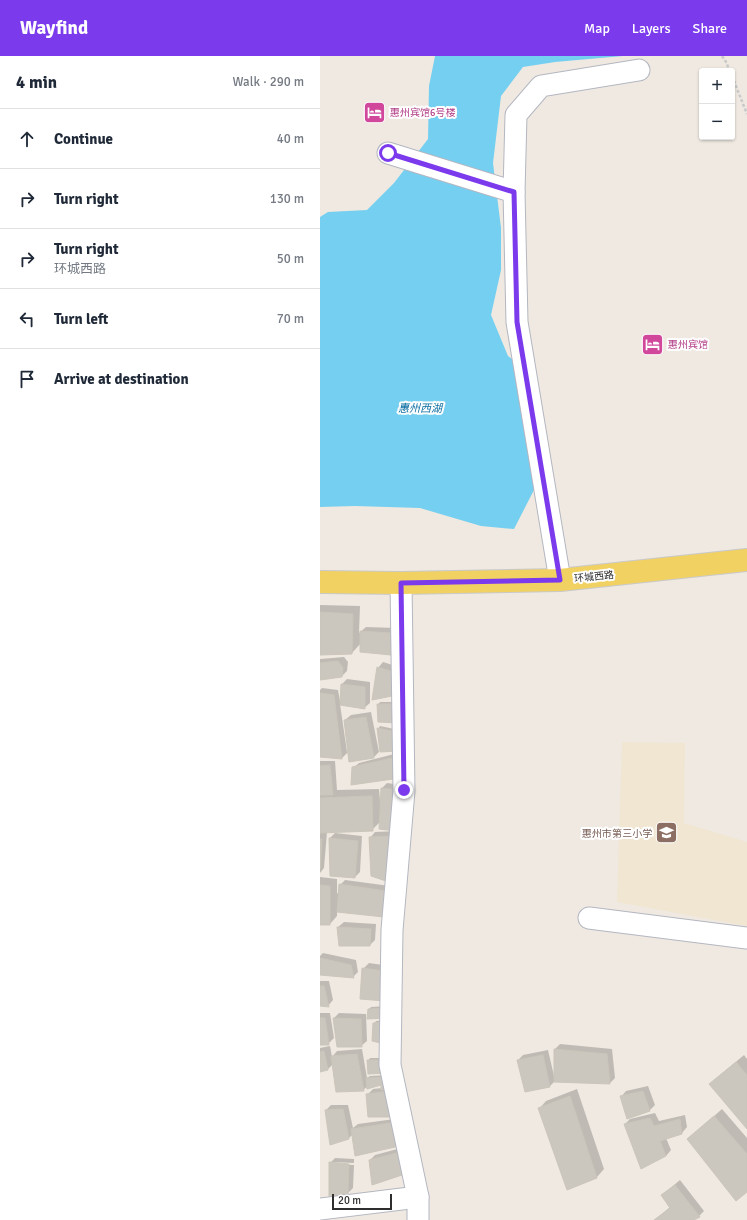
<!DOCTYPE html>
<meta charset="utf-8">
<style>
:root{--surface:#fff;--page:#f6f6f7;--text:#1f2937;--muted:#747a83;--line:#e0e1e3;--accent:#7c3aed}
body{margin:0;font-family:Signika,"Noto Sans SC",sans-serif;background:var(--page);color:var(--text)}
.controls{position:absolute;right:12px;top:12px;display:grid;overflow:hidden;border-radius:4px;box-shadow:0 1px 3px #0004}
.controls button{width:36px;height:36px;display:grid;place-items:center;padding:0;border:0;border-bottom:1px solid var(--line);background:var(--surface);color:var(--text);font:20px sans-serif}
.scale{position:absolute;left:12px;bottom:10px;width:60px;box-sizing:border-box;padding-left:4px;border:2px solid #2e2e2e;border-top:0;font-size:11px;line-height:14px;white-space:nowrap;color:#2e2e2e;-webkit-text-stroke:3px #fff;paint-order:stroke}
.stop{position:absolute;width:12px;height:12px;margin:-9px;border:3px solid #7c3aed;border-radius:50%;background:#fff}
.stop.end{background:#7c3aed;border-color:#fff;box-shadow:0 1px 4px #0008}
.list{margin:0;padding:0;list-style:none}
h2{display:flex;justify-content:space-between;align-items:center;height:52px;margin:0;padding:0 16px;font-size:17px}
h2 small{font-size:13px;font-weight:400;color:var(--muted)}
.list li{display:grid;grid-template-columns:26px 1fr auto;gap:12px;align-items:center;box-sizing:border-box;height:60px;padding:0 16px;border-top:1px solid var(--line)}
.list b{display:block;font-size:15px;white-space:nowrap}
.list p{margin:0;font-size:13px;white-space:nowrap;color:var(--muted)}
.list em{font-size:13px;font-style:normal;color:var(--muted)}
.icon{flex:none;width:22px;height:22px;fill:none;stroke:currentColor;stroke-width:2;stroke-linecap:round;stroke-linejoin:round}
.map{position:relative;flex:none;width:427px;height:1164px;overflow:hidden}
header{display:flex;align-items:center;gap:24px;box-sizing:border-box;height:56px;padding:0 20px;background:var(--accent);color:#fff}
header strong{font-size:19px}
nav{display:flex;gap:22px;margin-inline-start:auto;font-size:14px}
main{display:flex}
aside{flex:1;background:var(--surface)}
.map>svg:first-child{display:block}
.education{fill:#f0e6d1}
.water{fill:#75cff0}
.shadow{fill:#0003}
.building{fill:#cbc7bf;stroke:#cbc5ba}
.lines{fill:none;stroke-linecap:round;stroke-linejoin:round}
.minor-casing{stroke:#b4b7c1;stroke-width:23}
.major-casing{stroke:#c9c9c9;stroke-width:24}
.path{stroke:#c9c9c9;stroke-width:2.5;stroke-dasharray:3 2;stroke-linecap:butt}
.minor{stroke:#fff;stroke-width:21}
.major{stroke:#f2d163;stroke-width:22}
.route{stroke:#7c3aed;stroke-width:5}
.labels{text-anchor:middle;stroke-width:4;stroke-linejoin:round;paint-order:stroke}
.hotel-label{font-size:10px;fill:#b23c85;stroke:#fff;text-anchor:start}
.street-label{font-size:10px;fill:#2e2e2e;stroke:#fff}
.education-label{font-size:10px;fill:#785e54;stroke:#fff;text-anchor:end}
.water-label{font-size:11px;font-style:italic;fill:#0d6fa3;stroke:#fff}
</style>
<header>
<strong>Wayfind</strong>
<nav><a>Map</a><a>Layers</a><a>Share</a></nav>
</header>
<main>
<aside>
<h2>4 min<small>Walk · 290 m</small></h2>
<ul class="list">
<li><svg class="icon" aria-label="ahead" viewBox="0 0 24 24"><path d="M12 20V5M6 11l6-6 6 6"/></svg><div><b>Continue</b></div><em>40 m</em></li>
<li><svg class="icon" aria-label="right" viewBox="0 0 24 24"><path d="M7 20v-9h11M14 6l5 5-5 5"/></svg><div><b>Turn right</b></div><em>130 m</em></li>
<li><svg class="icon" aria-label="right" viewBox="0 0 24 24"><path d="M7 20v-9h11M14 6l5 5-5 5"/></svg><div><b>Turn right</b><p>环城西路</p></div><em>50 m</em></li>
<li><svg class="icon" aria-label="left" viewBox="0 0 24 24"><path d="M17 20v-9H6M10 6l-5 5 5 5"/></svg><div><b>Turn left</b></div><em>70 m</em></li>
<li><svg class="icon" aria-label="arrive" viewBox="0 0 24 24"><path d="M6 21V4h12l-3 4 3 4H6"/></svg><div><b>Arrive at destination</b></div></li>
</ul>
</aside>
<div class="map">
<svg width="427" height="1164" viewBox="0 0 427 1164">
<rect width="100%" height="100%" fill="#efe9e1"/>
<!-- education -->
<polygon class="education" points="302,686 365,687 364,767 427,786 427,870 297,846"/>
<!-- water -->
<polygon class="water" points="115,0 303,0 235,6 203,11 181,40 173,107 181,172 181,214 171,259 188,300 204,312 215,432 194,473 161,470 100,452 35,450 0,451 0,161 8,156 47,154 74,127 108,83 109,30"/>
<!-- shadow -->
<g class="shadow">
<polygon points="0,549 40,550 39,577 46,571 76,572 76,592 71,598 41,587 32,597 0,598"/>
<polygon points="24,601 28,606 27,615 22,620 0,623 0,603"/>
<polygon points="63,606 79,611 82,633 58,612"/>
<polygon points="27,623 50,626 50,647 44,652 20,648 27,696 29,695 25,664 31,659 51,656 59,696 53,702 29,695 22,702 0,700 0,634 2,632 18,634 20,645 21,645 22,628"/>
<polygon points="60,646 81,646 81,663 58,649"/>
<polygon points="60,670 79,674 61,695 58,673"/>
<polygon points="82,696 85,716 33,712 39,707"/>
<polygon points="0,705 15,705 17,734 59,733 60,745 61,745 62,732 67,727 82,729 60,766 52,774 7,776 4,812 0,817"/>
<polygon points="78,775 69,825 50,782 55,776"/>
<polygon points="15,777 42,780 40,816 35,821 10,782"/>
<polygon points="0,821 17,823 17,837 19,838 20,829 25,824 70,830 69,855 17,855 17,860 10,868 0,868"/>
<polygon points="24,866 56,868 55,884 50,889 18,871"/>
<polygon points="3,897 36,904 38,916 33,921 0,918 0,900"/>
<polygon points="49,907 70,910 64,944 43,913"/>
<polygon points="0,925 9,925 13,944 8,950 0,949"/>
<polygon points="68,950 70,958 49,953 51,951"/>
<polygon points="0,957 10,957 14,982 8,988 0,988"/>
<polygon points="19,957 46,958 47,985 41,990 14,962"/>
<polygon points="67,964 65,987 54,968 56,965"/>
<polygon points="240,988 292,993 295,1022 290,1027 235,1025 230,1030 206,1035 198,1004 203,999 228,994 234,1020 235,1020 235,993"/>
<polygon points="10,990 12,1001 17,995 42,993 47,1022 50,1020 70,1019 82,1054 47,1039 53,1033 62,1032 62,1028 48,1030 43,1034 13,1008 8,1013 0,1015 0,992"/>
<polygon points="424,999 427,1003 427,1071 398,1021"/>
<polygon points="50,1002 67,1002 69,1013 48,1005"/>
<polygon points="328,1030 335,1049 330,1054 308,1062 301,1041 306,1035"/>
<polygon points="257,1033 284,1113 277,1121 248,1132 219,1053 226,1045"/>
<polygon points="11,1049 28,1049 33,1072 38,1068 82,1062 89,1083 33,1078 29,1082 11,1087 6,1054"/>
<polygon points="402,1053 427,1082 427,1135 376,1076"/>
<polygon points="335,1057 339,1065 365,1059 367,1071 362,1077 346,1082 351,1094 346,1100 305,1068 310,1063"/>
<polygon points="85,1091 53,1127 50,1104 55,1099"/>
<polygon points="15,1102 34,1103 34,1107 13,1106 13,1108 34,1109 33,1132 28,1137 10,1107"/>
<polygon points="360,1124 384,1155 379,1160 372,1164 335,1164 350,1151 342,1139"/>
</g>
<!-- building -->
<g class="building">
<polygon points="0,556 33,558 32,598 0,599"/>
<polygon points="40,575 71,577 71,599 40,596"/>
<polygon points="18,605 23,612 22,621 0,624 0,607"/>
<polygon points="57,611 74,616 77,639 52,644"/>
<polygon points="21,628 45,631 45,653 20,649"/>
<polygon points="0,637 14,639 22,703 0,701"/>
<polygon points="57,648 79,648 79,667 58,666"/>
<polygon points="46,661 54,702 29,706 24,664"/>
<polygon points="57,672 77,676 78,695 60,696"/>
<polygon points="77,701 80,722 31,729 32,711"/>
<polygon points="10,709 13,739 0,739 0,710"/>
<polygon points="61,732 78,734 76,775 59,773"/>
<polygon points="52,740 53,775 0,777 0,742"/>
<polygon points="73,780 69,826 51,820 49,781"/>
<polygon points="9,782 38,785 35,822 10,820"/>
<polygon points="0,783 2,783 0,813"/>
<polygon points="19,828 66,835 64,861 17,856"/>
<polygon points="0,829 10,830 10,869 0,869"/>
<polygon points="17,871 51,873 50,890 19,890"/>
<polygon points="0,902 31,909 34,922 0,919"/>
<polygon points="42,912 65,915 65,945 40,943"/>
<polygon points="0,930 4,930 9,951 0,950"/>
<polygon points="66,952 68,962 47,963 48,953"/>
<polygon points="0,962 5,962 9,989 0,989"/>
<polygon points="13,962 41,963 42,991 17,991"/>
<polygon points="65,966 65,988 52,985 53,967"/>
<polygon points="234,993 287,998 290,1028 234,1026"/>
<polygon points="4,995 8,1014 0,1016 0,996"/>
<polygon points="37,998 44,1035 16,1036 11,1000"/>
<polygon points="223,999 230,1031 205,1036 197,1004"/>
<polygon points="47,1004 65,1004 68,1017 48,1018"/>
<polygon points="416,1006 427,1019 427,1073 389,1028"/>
<polygon points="67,1021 72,1033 61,1034 61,1029 47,1033 46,1022"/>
<polygon points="70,1035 77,1061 48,1061 46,1038"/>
<polygon points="323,1035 330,1055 307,1063 300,1040"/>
<polygon points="250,1040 277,1122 247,1134 218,1052"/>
<polygon points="23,1053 29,1083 10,1089 5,1054"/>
<polygon points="394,1060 427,1098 427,1136 416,1145 367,1083"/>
<polygon points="330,1062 334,1070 360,1063 362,1078 340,1085 346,1100 321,1113 304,1068"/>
<polygon points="77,1066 84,1089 35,1100 31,1073"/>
<polygon points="80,1096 85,1118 52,1129 49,1104"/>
<polygon points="9,1106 29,1108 28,1138 9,1140"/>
<polygon points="355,1129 380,1161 374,1164 334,1164 350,1152 341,1139"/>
</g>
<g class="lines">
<defs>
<g id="minor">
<polyline points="68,97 194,136"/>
<polyline points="240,524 197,266 194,136 196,59 221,30 319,14"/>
<polyline points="81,527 84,735 72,874 70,1009 98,1141"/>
<polyline points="269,862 427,882"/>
<polyline points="0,1153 98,1141 98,1164"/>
</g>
<polyline id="major" points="0,526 81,527 240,524 427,504"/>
</defs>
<!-- minor casing -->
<use href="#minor" class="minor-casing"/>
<!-- major casing -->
<use href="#major" class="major-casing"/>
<!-- path -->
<g class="path">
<polyline points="402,0 405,4 410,15"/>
<polyline points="412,20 427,58"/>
</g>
<!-- minor -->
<use href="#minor" class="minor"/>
<!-- major -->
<use href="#major" class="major"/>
</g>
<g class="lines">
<!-- route -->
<polyline class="route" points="68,97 194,136 197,266 240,524 81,527 84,734"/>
</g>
<!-- icons -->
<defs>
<symbol id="hotel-square" viewBox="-11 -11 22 22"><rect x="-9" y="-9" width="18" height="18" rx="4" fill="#d1479c" stroke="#fff"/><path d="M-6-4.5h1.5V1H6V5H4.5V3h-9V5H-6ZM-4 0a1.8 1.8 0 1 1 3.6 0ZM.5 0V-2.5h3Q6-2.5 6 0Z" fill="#fff"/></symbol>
<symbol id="school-square" viewBox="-11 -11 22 22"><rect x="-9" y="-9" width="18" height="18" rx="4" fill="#8d6e63" stroke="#fff"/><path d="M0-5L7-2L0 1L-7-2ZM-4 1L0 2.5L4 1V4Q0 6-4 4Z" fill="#fff"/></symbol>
</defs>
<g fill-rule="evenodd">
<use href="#hotel-square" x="42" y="44" width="25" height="25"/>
<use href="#hotel-square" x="320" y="276" width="25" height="25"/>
<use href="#school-square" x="334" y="764" width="25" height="25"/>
</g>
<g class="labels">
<!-- hotel labels -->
<g class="hotel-label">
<text x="70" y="60">惠州宾馆6号楼</text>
<text x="348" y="292">惠州宾馆</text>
</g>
<!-- street labels -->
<g class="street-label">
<text transform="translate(274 520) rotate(-6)" y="4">环城西路</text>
</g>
<!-- education labels -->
<g class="education-label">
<text x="332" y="781">惠州市第三小学</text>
</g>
<!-- water labels -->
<g class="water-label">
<text x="100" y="356">惠州西湖</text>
</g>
</g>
</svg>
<div class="controls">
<button>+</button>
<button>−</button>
</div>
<div class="scale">20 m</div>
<div class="stop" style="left:68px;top:97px"></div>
<div class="stop end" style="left:84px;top:734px"></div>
</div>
</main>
